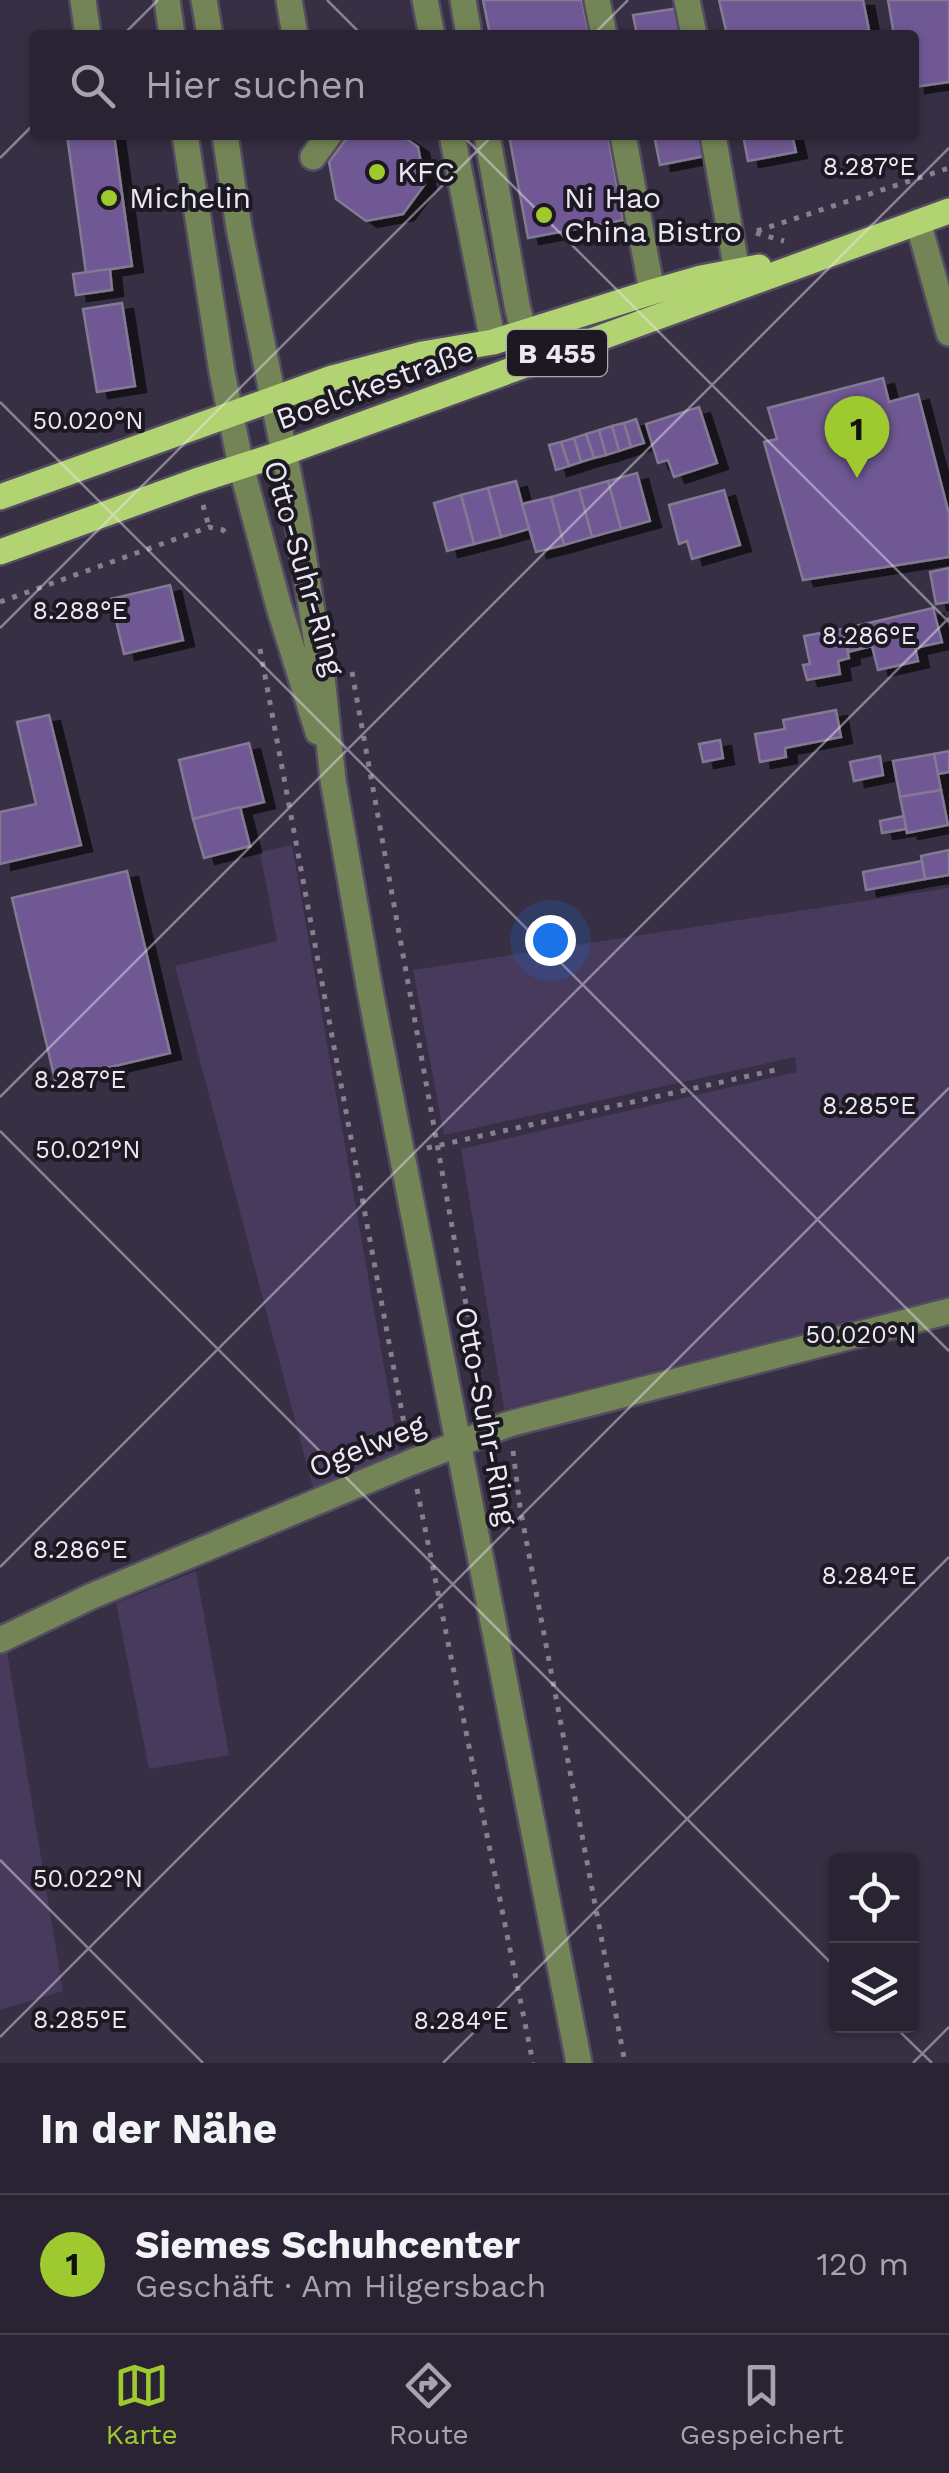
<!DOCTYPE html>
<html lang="de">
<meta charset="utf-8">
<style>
:root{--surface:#292333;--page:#352f3f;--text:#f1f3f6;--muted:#a5a4ac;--line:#45404e;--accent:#9eca2f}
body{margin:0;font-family:"Work Sans",sans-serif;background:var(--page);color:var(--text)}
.controls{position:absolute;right:30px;bottom:30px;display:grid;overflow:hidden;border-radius:10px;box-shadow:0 2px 8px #0004}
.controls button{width:90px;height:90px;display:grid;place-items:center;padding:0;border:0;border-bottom:2px solid var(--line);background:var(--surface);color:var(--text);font:50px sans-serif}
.you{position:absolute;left:550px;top:940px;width:35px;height:35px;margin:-25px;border:8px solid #fff;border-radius:50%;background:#1a73e8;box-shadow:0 0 0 15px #1a73e833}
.badge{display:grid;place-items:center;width:65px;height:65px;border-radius:50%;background:var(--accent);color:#111;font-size:32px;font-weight:700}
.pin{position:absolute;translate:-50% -82px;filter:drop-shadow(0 2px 5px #0008)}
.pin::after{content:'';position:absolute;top:52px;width:35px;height:30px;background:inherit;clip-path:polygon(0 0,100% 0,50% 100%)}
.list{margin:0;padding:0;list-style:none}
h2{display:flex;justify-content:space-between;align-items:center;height:130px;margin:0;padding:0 40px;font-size:42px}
h2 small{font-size:32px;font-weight:400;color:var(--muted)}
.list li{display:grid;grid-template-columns:65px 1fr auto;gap:30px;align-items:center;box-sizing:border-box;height:140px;padding:0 40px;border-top:2px solid var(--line)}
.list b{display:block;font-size:38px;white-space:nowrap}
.list p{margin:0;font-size:32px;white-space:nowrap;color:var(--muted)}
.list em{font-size:32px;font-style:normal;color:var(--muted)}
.icon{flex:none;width:55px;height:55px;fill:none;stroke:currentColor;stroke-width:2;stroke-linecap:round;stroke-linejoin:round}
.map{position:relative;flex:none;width:949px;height:2063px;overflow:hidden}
.search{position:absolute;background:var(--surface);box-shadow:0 2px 8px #0004;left:30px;right:30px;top:30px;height:110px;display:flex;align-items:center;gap:25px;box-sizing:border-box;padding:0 35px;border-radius:10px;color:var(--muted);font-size:38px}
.sheet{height:270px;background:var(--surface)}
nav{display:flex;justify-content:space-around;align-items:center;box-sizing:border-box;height:140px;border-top:2px solid var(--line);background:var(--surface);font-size:28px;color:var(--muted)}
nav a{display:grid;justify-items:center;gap:5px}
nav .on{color:var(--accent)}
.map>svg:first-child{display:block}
.green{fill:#473a5d}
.building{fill:#6f5994;stroke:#827a92;stroke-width:2.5;filter:url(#shadow)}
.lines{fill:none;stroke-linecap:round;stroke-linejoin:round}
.minor-casing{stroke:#544c60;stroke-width:30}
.major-casing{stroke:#544c60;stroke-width:30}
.path{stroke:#857f91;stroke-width:5;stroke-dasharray:5 8;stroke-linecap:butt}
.minor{stroke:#738456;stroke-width:25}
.major{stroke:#b2d371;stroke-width:25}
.ticks{fill:none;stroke:#ebe7f4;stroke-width:2.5;stroke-opacity:0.45}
.poi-dot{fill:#9eca2f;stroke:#1d1923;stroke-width:4}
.labels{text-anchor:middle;stroke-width:8;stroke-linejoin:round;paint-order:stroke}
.shield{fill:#1d1923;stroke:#ada9b5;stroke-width:2.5}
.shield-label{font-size:28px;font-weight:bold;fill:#ebe7f4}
.poi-label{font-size:30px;fill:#ebe7f4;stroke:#1d1923;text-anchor:start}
.street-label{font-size:30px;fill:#ebe7f4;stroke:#1d1923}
.ticks-label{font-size:25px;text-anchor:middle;fill:#ebe7f4;stroke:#1d1923;stroke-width:8;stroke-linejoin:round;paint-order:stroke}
</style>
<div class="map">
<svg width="949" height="2063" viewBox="0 0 949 2063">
<defs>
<filter id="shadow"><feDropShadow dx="11" dy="6" stdDeviation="0" flood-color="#0009"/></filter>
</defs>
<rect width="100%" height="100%" fill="#372f44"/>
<!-- green -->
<g class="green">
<polygon points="292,845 400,1457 315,1496 175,966 277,941 260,852"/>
<polygon points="949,888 949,1296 504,1409 461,1149 797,1072 795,1057 444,1135 413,970"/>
<polygon points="196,1571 229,1755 149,1769 116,1603"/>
<polygon points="7,1651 63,1991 0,2010 0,1653"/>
</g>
<!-- building -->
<g class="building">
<polygon points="483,0 582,0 589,35 490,35"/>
<polygon points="719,0 863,0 869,30 844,35 727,35"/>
<polygon points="888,0 949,0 949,82 914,87 914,35 894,35"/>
<polygon points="686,7 692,35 637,35 633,15"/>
<polygon points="67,135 114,135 132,266 86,273"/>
<polygon points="349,135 401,135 418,147 425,184 403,214 366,221 336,199 329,162"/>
<polygon points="509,135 608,135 623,220 528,238"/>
<polygon points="654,135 711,135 715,154 660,165"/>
<polygon points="743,135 792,135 796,152 748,161"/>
<polygon points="110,269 112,290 76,295 73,274"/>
<polygon points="122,303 135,386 97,392 83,309"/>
<polygon points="883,378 889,402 918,394 949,514 949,557 803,580 764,442 777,439 768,408"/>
<polygon points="699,407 717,463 674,477 668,460 658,463 646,424"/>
<polygon points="636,419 644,443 631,447 624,423"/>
<polygon points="624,423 631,447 619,451 612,426"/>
<polygon points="612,426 619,451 606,455 599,430"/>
<polygon points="599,430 606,455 594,458 586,434"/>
<polygon points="586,434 594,458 581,462 574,438"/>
<polygon points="574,438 581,462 569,466 561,442"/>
<polygon points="561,442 569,466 556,470 549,445"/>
<polygon points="637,473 650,521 621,529 608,481"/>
<polygon points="516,481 529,529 501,537 488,488"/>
<polygon points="608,481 621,529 592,537 579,489"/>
<polygon points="488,488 501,537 474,544 461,495"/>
<polygon points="579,489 592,537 564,545 551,497"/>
<polygon points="724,490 740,545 692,559 687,541 679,544 669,505"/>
<polygon points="461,495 474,544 447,551 434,503"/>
<polygon points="551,497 564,545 536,552 522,504"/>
<polygon points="949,568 949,602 936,604 930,572"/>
<polygon points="170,585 183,640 124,654 111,599"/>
<polygon points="933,608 942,642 915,648 918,661 878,670 872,646 848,652 843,629"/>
<polygon points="843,629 849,658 838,661 840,674 807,680 803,665 810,664 804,636"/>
<polygon points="836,710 841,737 785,748 786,757 760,762 755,734 785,729 783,720"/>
<polygon points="49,715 81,845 0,864 0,812 36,804 17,722"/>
<polygon points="720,740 723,758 703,762 699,744"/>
<polygon points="249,743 264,802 193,819 179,760"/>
<polygon points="949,751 949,772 938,774 934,754"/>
<polygon points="934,754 941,790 900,797 893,761"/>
<polygon points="880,756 883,775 854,781 850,762"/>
<polygon points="941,790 948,825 907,833 900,797"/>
<polygon points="240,807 250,846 204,858 193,819"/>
<polygon points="904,816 906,829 882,833 880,821"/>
<polygon points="949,850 949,875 925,879 921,856"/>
<polygon points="922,861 925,879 866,890 863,872"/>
<polygon points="127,871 170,1053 55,1080 12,898"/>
</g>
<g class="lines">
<defs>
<g id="minor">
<polyline points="83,0 88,35"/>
<polyline points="167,0 172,35"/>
<polyline points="204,0 210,35"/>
<polyline points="289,0 295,35"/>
<polyline points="425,0 432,35"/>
<polyline points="463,0 469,35"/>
<polyline points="597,0 604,35"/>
<polyline points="687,0 694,35"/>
<polyline points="185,135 222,372 241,466 279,607 318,732"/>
<polyline points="225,135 239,228 298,522 322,676 333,780 371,996 579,2063"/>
<polyline points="452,135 493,342"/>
<polyline points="487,135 517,305 524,334"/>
<polyline points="623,135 652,292"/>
<polyline points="713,135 737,271"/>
<polyline points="313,157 329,135"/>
<polyline points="918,222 949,333"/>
<polyline points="0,1640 92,1596 412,1462 509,1424 949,1311"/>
</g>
<g id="major">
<polyline points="0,497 332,378 422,354 493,342 652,292 701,278 759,267"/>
<polyline points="0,552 196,481 286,452 949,211"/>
</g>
</defs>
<!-- minor casing -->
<use href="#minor" class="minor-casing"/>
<!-- major casing -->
<use href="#major" class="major-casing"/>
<!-- path -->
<g class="path">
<polyline points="757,231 949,168"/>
<polyline points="756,233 784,241"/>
<polyline points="203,505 209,527"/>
<polyline points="0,602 209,527 223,530 230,538"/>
<polyline points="260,649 406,1434"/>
<polyline points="352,672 484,1404"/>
<polyline points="427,1148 780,1069"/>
<polyline points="513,1451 520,1507 625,2063"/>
<polyline points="417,1489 533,2063"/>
</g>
<!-- minor -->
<use href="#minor" class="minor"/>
<!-- major -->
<use href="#major" class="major"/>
</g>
<!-- ticks -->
<path class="ticks" d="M327,0L362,35M123,35L158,0M593,35L628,0M462,135L949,622M0,158L35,123M0,402L949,1351M0,628L493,135M0,1097L949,148M0,1131L836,1968M0,1567L949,618M0,1860L203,2063M894,2026L932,2063M0,2037L949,1088M443,2063L949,1557M913,2063L949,2027"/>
<!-- markers -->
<g class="poi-dot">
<circle cx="377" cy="172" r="10"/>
<circle cx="109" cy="198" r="10"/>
<circle cx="544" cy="215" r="10"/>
</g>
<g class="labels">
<!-- shield labels -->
<rect class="shield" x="507" y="330" width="100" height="46" rx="8"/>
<g class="shield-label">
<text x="557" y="363">B 455</text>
</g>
<!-- poi labels -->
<g class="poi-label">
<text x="397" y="182">KFC</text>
<text x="129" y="208">Michelin</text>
<text x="564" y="208">Ni Hao<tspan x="564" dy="34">China Bistro</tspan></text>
</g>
<!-- street labels -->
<g class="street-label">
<text transform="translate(375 385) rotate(-20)" y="10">Boelckestraße</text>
<text transform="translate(304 568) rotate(74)" y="10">Otto-Suhr-Ring</text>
<text transform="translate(486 1416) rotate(79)" y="10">Otto-Suhr-Ring</text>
<text transform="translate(367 1446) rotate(-22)" y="10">Ogelweg</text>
</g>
</g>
<g class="ticks-label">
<text x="869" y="175">8.287°E</text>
<text x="88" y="429">50.020°N</text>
<text x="80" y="619">8.288°E</text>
<text x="869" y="644">8.286°E</text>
<text x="80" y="1088">8.287°E</text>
<text x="869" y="1114">8.285°E</text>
<text x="88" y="1158">50.021°N</text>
<text x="861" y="1343">50.020°N</text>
<text x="80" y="1558">8.286°E</text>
<text x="869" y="1584">8.284°E</text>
<text x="88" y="1887">50.022°N</text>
<text x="80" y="2028">8.285°E</text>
<text x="461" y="2029">8.284°E</text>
</g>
</svg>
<div class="controls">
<button><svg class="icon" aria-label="locate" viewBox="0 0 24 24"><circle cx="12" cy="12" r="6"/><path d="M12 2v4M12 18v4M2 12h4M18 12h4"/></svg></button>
<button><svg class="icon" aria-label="layers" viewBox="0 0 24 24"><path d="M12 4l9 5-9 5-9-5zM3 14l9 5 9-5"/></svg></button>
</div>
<div class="you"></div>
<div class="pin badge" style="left:857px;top:478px">1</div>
<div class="search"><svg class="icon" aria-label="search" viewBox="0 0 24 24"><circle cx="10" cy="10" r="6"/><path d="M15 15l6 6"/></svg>Hier suchen</div>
</div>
<section class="sheet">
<h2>In der Nähe<small></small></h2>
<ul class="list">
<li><span class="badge">1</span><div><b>Siemes Schuhcenter</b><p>Geschäft · Am Hilgersbach</p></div><em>120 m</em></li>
</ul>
</section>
<nav>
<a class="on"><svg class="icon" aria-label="map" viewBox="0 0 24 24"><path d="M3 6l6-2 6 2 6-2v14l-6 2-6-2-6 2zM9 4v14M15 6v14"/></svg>Karte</a>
<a><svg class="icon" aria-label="directions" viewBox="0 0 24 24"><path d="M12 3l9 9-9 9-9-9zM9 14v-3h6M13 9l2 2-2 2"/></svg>Route</a>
<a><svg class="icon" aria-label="saved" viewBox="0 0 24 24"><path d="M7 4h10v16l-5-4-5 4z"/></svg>Gespeichert</a>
</nav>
